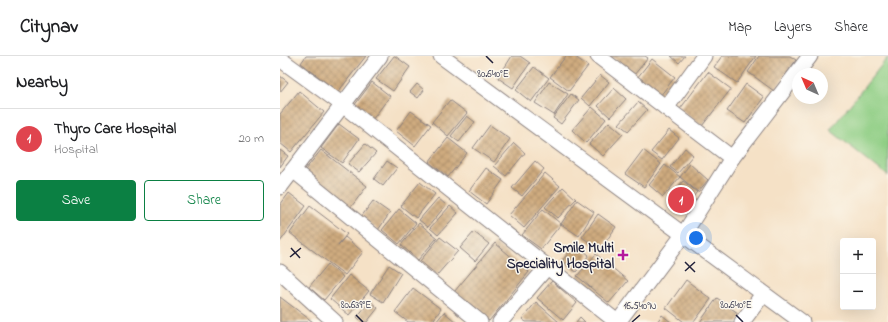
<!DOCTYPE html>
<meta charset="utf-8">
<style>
:root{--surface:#fff;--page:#f2f2f2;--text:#202124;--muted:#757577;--line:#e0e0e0;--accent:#0b8043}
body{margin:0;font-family:"Indie Flower",sans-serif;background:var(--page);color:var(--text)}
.controls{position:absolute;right:12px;bottom:12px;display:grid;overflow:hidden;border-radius:4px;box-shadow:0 4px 16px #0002}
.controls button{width:36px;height:36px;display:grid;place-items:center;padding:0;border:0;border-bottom:1px solid var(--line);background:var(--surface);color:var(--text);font:20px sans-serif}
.compass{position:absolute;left:512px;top:12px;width:36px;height:36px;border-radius:50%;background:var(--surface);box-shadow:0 4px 16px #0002;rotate:316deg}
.you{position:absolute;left:416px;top:182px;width:14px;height:14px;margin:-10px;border:3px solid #fff;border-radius:50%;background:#1a73e8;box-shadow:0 0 0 6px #1a73e833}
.badge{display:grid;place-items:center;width:26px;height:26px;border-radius:50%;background:var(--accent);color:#fff;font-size:13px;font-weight:700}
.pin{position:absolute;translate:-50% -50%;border:2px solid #fff;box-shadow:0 1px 4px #0006}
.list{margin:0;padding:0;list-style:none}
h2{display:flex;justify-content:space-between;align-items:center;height:52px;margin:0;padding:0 16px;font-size:17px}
h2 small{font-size:13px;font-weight:400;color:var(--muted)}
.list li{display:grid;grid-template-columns:26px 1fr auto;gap:12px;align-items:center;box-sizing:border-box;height:60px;padding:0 16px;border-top:1px solid var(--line)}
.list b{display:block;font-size:15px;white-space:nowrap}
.list p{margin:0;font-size:13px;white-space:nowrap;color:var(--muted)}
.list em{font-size:13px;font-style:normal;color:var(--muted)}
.actions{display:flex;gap:8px;padding:12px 16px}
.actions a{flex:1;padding:9px 0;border:1px solid var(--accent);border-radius:4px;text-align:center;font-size:14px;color:var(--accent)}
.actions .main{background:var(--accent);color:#fff}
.map{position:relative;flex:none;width:608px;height:266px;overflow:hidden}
header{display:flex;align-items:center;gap:24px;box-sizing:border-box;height:56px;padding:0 20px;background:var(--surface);border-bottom:1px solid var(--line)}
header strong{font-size:19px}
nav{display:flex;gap:22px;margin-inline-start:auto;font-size:14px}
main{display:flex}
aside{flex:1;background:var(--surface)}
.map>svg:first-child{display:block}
.pitch{fill:#8fce84;stroke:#587860}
.building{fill:url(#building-cross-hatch)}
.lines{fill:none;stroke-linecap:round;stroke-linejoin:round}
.minor-casing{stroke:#8c8280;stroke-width:17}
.minor{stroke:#fff;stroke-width:15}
.ticks{fill:none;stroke:#22223b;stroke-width:1.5}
.poi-dot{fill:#b5179e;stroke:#fbf7ec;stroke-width:1.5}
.labels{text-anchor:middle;stroke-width:3;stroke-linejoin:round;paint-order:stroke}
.poi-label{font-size:14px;font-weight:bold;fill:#22223b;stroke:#fbf7ec;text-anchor:end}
.ticks-label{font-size:10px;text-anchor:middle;fill:#22223b;stroke:#fbf7ec;stroke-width:3;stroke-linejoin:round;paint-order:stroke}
</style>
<header>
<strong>Citynav</strong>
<nav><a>Map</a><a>Layers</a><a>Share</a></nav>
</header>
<main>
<aside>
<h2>Nearby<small></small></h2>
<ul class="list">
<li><span class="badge" style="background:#e0444e">1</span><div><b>Thyro Care Hospital</b><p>Hospital</p></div><em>20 m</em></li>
</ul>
<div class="actions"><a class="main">Save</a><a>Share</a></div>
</aside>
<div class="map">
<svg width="608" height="266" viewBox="0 0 608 266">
<defs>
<pattern id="building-cross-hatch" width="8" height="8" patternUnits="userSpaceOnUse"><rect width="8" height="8" fill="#cfab7f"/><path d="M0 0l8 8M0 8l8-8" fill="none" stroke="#a88b69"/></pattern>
</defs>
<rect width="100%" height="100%" fill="#fbf7ec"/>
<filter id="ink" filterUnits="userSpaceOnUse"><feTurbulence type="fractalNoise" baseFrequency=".025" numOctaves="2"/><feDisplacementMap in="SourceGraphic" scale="8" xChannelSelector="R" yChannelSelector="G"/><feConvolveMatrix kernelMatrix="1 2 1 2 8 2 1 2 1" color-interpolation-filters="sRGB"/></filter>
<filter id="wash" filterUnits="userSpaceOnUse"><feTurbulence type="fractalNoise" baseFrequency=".012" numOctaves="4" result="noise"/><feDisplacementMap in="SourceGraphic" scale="16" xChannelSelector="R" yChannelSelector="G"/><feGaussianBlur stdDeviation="0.9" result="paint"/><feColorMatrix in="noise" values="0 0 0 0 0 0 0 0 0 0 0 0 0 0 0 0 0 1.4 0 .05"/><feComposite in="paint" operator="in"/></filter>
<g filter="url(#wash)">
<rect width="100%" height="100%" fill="#f5e1c6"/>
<!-- pitch -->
<polygon class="pitch" points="608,1 608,120 550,74"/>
<g id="blocks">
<!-- building -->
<g class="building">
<polygon points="26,0 86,0 58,36 21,7"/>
<polygon points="114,0 115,0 130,11 113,35 96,23"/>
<polygon points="232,0 240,0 250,7 233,32 218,22"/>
<polygon points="286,0 294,0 308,10 289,35 270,21"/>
<polygon points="331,0 365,0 368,2 354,19"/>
<polygon points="391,0 405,0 399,7"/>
<polygon points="442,0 476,0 457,27 434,11"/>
<polygon points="479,0 510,0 516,4 494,35 468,16"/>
<polygon points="372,3 395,21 380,40 357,22"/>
<polygon points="254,11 269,22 251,46 236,34"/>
<polygon points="428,16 451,33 422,70 400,53"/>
<polygon points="320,19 329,26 310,50 301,42"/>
<polygon points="0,20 8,26 0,36"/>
<polygon points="92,26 110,40 92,64 74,50"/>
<polygon points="269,26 288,38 274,59 255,47"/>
<polygon points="137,28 144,34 138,42 130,36"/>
<polygon points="466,28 484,41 465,67 447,55"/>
<polygon points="334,32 346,43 330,61 318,50"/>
<polygon points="19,35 44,56 11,96 0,87 0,58"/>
<polygon points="291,38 299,44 281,68 273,62"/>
<polygon points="170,44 187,57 168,80 152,66"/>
<polygon points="358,46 367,54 348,75 339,68"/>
<polygon points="312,51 326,63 306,87 292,74"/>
<polygon points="131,55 151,69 135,90 116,75"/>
<polygon points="187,60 195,66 179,86 171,80"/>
<polygon points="329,66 343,78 323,100 309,88"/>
<polygon points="59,68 79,83 62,107 41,92"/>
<polygon points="210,69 230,83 214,106 193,92"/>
<polygon points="389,74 399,82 382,104 371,96"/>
<polygon points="168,82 187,97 168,121 149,106"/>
<polygon points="234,87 245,97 226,120 214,110"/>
<polygon points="85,88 96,97 79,116 68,108"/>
<polygon points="405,92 413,99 398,117 390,111"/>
<polygon points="0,94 8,100 0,111"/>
<polygon points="41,94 87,130 68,155 21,119"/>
<polygon points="363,94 381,108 364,131 345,118"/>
<polygon points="107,105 117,112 103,130 94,123"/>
<polygon points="255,105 264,113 242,140 232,132"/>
<polygon points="410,108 428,124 418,136 400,121"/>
<polygon points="385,109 400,121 383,141 369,129"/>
<polygon points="206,112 223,124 206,148 189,135"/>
<polygon points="265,117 280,130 244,172 229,159"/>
<polygon points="403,125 417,136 403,153 389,142"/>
<polygon points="140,126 155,138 136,162 121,150"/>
<polygon points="283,131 296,143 278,162 265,151"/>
<polygon points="9,137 26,150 0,186 0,149"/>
<polygon points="158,142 166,149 148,171 139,164"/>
<polygon points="297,144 314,156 299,180 281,168"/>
<polygon points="93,145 110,157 98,174 81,161"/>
<polygon points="30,150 67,178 58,189 65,181 83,196 65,219 10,177"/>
<polygon points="170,150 178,157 158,179 150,172"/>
<polygon points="119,153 136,167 119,188 102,174"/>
<polygon points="263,153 281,168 261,193 242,179"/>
<polygon points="318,158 336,171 320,194 302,181"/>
<polygon points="139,167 157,182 138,204 121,189"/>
<polygon points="194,176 209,188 195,205 180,192"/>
<polygon points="160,181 178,195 157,219 140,205"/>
<polygon points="215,187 249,216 209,265 174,236"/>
<polygon points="295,188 309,199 296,216 282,205"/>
<polygon points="316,198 348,225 329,247 297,220"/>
<polygon points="48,208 63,221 44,244 29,231"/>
<polygon points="109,209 121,217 103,246 90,238"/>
<polygon points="69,219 89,235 69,259 50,243"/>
<polygon points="406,224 431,243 414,266 404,266 386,252"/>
<polygon points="272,225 297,247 283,264 257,242"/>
<polygon points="133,232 161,253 152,266 128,266 115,256"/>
<polygon points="0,241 33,266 0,266"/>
<polygon points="437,242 462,260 458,266 420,266"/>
<polygon points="90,245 98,252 87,266 83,266 77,261"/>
<polygon points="256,246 279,266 246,266 242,263"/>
<polygon points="164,256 176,266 156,266"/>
<polygon points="382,259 391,266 377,266"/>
<polygon points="300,261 305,266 296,266"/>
</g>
</g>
</g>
<g filter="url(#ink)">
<use href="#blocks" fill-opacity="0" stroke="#8c8280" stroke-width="1"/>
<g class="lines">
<defs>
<g id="minor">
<polyline points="161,0 522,266"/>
<polyline points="318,0 452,102"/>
<polyline points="0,3 63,49 337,266"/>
<polyline points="386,52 424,0"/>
<polyline points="13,114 200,266"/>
<polyline points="0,131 100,0"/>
<polyline points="0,216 55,266"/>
<polyline points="220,266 267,211"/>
<polyline points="338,266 403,179 452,102 530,0"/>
<polyline points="462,266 483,238"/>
</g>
</defs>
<!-- minor casing -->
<use href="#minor" class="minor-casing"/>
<!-- minor -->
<use href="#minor" class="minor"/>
</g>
</g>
<!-- ticks -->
<path class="ticks" d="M206,0L213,7M11,192L20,202M10,201L21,192M405,206L415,216M405,215L415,206M76,259L83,266M456,259L463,266M352,266L360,259"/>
<!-- markers -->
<path class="poi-dot" d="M341 193h4v4h4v4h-4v4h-4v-4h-4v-4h4z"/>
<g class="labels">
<!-- poi labels -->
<g class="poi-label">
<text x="334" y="196">Smile Multi<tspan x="334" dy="16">Speciality Hospital</tspan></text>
</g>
</g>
<g class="ticks-label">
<text x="213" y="21">80.640°E</text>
<text x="76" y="252">80.639°E</text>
<text x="456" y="252">80.640°E</text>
<text x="360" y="253">16.540°N</text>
</g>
</svg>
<div class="controls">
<button>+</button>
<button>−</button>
</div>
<svg class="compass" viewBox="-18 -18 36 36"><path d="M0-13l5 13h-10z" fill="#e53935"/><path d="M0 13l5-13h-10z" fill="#757577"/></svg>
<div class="you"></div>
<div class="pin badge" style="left:401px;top:144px;background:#e0444e">1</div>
</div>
</main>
